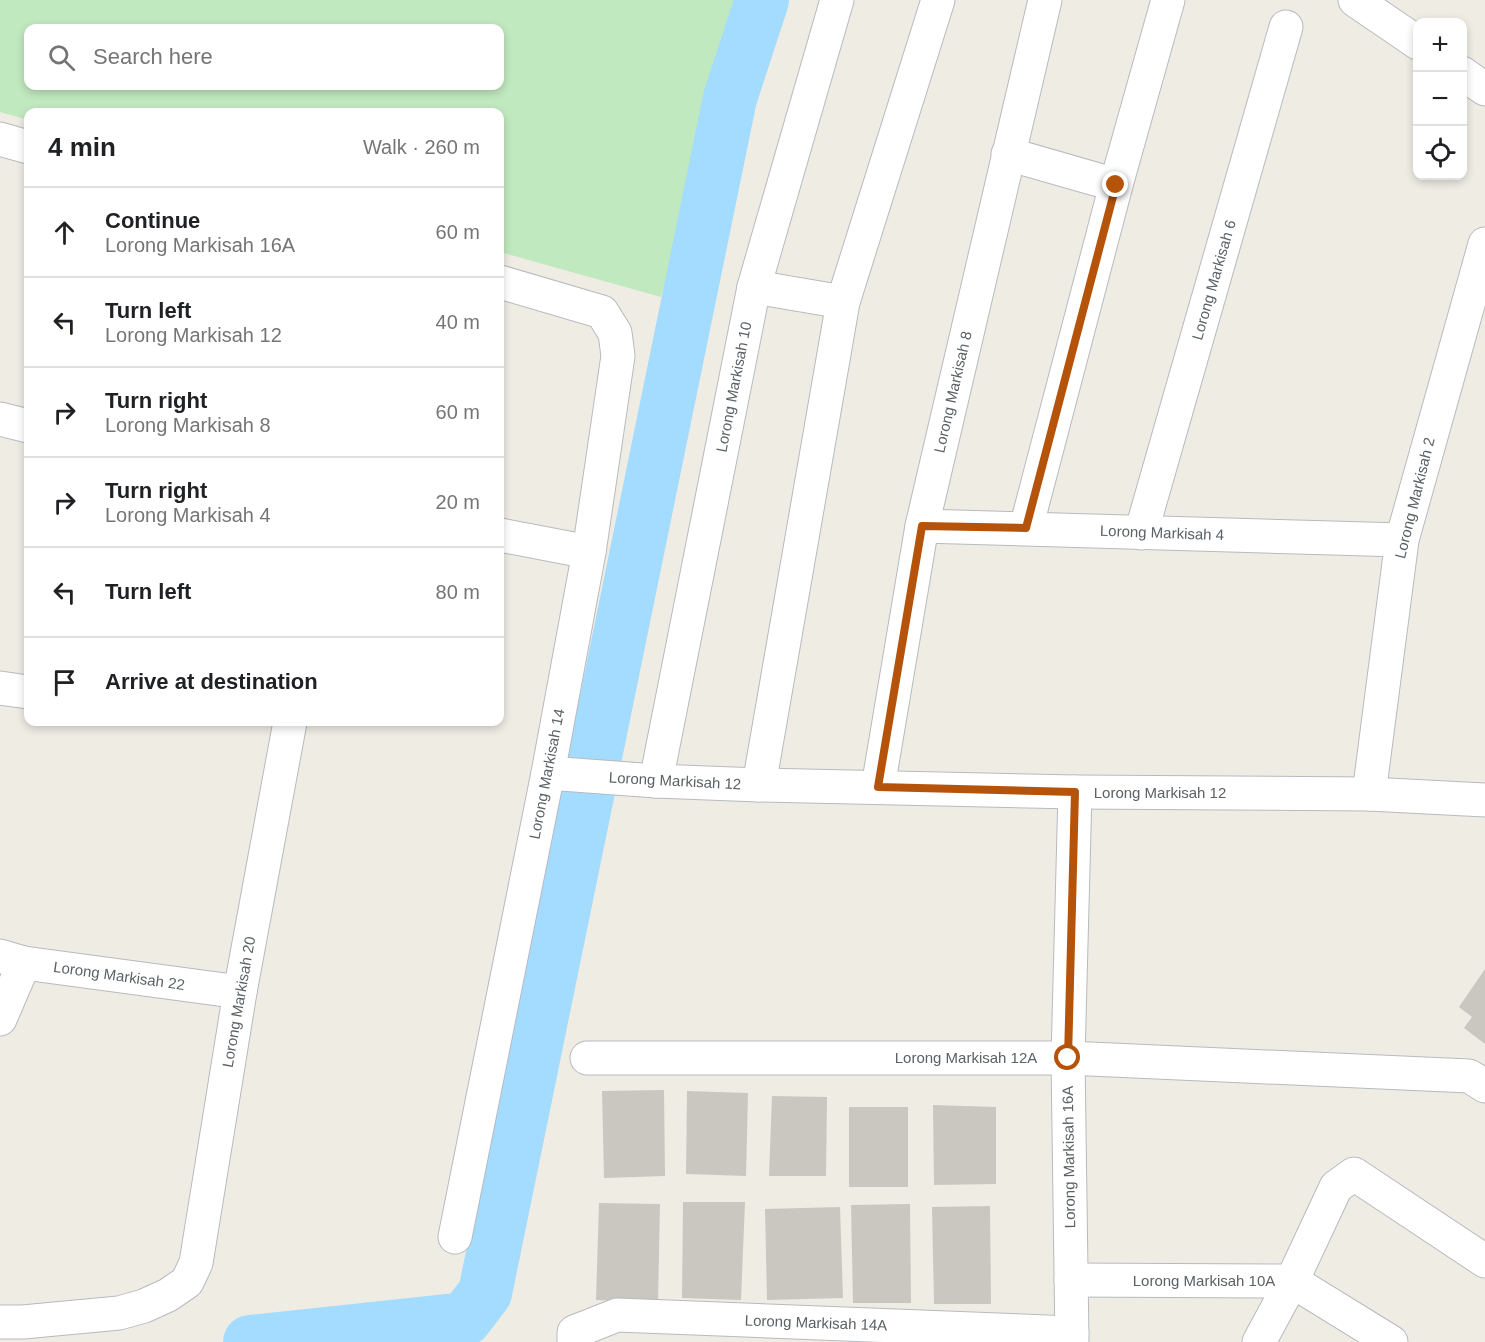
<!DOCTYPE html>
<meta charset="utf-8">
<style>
:root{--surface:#fff;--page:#f6f6f6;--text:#202124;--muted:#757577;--line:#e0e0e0}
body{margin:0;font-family:Arial,sans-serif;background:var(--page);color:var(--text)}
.controls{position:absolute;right:18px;top:18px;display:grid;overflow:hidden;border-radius:12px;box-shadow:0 3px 9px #0003}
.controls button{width:54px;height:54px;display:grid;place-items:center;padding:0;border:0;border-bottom:2px solid var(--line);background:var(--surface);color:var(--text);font:30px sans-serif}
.stop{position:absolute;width:18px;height:18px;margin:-14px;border:4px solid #b45309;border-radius:50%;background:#fff}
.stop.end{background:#b45309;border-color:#fff;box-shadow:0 2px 6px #0008}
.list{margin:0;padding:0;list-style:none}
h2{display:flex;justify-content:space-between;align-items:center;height:78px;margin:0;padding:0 24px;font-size:26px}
h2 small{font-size:20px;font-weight:400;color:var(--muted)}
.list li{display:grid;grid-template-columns:39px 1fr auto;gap:18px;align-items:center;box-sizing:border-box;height:90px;padding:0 24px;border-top:2px solid var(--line)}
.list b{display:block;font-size:22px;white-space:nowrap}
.list p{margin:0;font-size:20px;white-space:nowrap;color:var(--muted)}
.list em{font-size:20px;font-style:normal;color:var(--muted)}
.icon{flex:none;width:33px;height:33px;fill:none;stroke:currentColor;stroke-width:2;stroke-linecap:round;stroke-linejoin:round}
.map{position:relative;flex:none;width:1485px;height:1342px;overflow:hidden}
.search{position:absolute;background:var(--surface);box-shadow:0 3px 9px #0003;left:24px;top:24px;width:480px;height:66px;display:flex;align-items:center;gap:15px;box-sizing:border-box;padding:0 21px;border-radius:12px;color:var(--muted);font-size:22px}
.panel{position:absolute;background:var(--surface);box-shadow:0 3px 9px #0003;left:24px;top:108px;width:480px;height:618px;border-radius:12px}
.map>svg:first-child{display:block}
.green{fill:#c1e9bf;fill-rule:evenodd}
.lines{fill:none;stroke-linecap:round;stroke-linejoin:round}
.river{stroke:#a4dcff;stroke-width:54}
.building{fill:#cac7c1}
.minor-casing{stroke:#b7babf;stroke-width:35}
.minor{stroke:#fff;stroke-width:33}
.route{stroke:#b45309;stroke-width:8}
.labels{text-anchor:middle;stroke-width:5;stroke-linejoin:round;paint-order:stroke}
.street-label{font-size:15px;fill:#5c6166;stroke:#fff}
</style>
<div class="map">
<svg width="1485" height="1342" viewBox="0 0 1485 1342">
<rect width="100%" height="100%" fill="#efece4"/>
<!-- green -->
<path class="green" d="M0,0H744L661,297L500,252V112H28V120L0,112ZM28,28H500V86H28Z"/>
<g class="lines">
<!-- river -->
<polyline class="river" points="250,1342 465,1319 485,1293 730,98 762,0"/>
</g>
<!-- building -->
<g class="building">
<polygon points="1485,969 1485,1044 1464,1028 1472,1017 1459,1007"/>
<polygon points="664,1090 665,1176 604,1178 602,1091"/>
<polygon points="687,1091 748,1093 746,1176 686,1174"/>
<polygon points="772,1096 827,1097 826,1176 769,1176"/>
<polygon points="933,1105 996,1107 996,1184 934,1185"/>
<rect x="849" y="1107" width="59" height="80"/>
<polygon points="683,1202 745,1202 741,1300 682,1298"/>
<polygon points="599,1203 660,1204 658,1302 596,1300"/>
<polygon points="910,1204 911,1303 853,1303 851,1205"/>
<polygon points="990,1206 991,1304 934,1304 932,1207"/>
<polygon points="840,1207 843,1298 767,1300 765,1209"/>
</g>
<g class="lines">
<defs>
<g id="minor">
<polyline points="1355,0 1418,43"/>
<polyline points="1462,73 1485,89"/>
<polyline points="0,139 28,147"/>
<polyline points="1008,154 1116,185"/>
<polyline points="754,287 843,302"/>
<polyline points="0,419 28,426"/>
<polyline points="922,526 1402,540"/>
<polyline points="1026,528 1116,185 1168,0"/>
<polyline points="1141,533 1286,27"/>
<polyline points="500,535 589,552"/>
<polyline points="0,688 28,692"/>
<polyline points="548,773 656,781 759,785 1075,792 1369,794 1485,800"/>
<polyline points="656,781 754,287 837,0"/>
<polyline points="759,785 843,302 938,0"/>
<polyline points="878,787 922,526 1045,0"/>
<polyline points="1369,794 1402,540 1485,244"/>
<polyline points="0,956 24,963 240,992"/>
<polyline points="0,1019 24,963"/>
<polyline points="587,1058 1068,1058 1469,1076 1485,1086"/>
<polyline points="455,1237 548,773 589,552 618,356 615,333 602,312 500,282"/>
<polyline points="1071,1280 1292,1281 1391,1342"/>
<polyline points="0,1322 23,1322 119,1313 144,1306 168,1295 187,1282 196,1263 240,992 290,722"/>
<polyline points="574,1342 574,1332 617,1315 1072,1333"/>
<polyline points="1072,1342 1068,1058 1075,792"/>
<polyline points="1259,1342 1292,1281 1336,1187 1354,1174 1485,1261"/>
</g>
</defs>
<!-- minor casing -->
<use href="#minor" class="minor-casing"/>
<!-- minor -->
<use href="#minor" class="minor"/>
</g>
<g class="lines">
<!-- route -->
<polyline class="route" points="1068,1058 1075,792 878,787 922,526 1026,528 1116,185"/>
</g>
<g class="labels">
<!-- street labels -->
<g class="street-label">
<text transform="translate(1214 280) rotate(-74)" y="5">Lorong Markisah 6</text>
<text transform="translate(734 387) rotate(-79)" y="5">Lorong Markisah 10</text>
<text transform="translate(953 392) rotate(-77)" y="5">Lorong Markisah 8</text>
<text transform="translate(1415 498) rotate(-76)" y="5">Lorong Markisah 2</text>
<text transform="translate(1162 533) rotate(2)" y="5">Lorong Markisah 4</text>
<text transform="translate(547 774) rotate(-79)" y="5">Lorong Markisah 14</text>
<text transform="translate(675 781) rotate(3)" y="5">Lorong Markisah 12</text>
<text x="1160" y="798">Lorong Markisah 12</text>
<text transform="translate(119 976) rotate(8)" y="5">Lorong Markisah 22</text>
<text transform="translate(239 1002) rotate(-80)" y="5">Lorong Markisah 20</text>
<text x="966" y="1063">Lorong Markisah 12A</text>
<text transform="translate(1069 1157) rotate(-91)" y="5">Lorong Markisah 16A</text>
<text x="1204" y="1286">Lorong Markisah 10A</text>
<text transform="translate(816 1323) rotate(2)" y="5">Lorong Markisah 14A</text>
</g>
</g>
</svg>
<div class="controls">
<button>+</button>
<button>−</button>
<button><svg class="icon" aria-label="locate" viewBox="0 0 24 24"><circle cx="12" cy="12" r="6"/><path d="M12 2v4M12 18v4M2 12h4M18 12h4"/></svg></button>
</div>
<div class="stop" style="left:1068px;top:1058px"></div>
<div class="stop end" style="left:1116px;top:185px"></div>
<div class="search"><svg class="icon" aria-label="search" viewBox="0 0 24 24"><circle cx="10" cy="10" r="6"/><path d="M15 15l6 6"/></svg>Search here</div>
<section class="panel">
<h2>4 min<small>Walk · 260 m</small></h2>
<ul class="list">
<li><svg class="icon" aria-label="ahead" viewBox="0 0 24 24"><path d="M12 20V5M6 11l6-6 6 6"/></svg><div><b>Continue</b><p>Lorong Markisah 16A</p></div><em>60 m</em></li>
<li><svg class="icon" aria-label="left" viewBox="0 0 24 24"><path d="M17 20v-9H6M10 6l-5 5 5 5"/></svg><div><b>Turn left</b><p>Lorong Markisah 12</p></div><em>40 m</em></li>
<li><svg class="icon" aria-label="right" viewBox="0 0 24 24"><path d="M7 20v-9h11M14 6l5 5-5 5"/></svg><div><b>Turn right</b><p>Lorong Markisah 8</p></div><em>60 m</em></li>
<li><svg class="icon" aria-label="right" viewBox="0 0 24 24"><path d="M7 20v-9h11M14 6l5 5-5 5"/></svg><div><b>Turn right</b><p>Lorong Markisah 4</p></div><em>20 m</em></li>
<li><svg class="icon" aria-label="left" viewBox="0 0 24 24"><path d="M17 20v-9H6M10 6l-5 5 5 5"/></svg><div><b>Turn left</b></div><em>80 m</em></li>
<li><svg class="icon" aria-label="arrive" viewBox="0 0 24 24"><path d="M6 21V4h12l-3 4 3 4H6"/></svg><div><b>Arrive at destination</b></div></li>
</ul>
</section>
</div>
